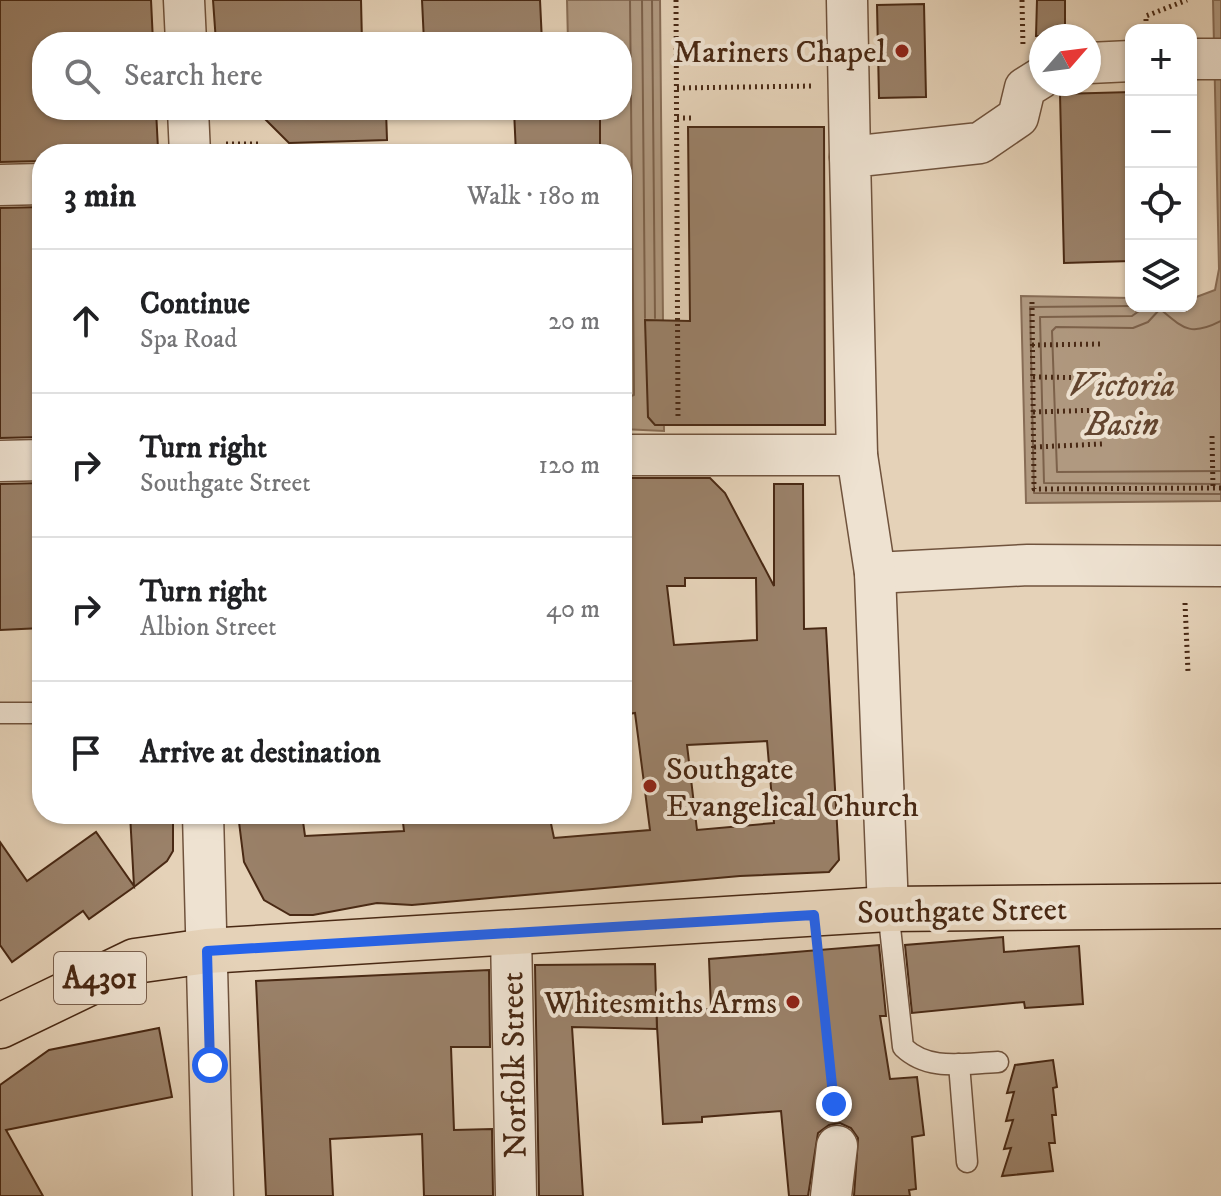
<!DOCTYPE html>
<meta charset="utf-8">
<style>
:root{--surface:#fff;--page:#f6f6f6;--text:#202124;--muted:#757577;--line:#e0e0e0}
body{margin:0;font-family:"IM FELL DW Pica",serif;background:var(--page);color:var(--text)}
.controls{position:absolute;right:24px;top:24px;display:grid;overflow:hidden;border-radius:16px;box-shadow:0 2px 6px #0004}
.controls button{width:72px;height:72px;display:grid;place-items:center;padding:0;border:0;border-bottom:2px solid var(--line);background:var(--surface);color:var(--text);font:40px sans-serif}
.compass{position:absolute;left:1029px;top:24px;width:72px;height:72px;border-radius:50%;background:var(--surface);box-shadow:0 2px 6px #0004;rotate:62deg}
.stop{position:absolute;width:24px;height:24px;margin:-18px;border:6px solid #2563eb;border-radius:50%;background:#fff}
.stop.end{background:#2563eb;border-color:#fff;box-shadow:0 2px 8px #0008}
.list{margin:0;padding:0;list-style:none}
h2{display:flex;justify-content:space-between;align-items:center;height:104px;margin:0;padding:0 32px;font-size:34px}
h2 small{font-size:26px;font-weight:400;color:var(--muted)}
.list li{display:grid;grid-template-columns:52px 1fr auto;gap:24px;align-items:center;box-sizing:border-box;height:144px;padding:0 32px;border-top:2px solid var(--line)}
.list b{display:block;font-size:30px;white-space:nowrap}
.list p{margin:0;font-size:26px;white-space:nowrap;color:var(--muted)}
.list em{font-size:26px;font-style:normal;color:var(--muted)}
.icon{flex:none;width:44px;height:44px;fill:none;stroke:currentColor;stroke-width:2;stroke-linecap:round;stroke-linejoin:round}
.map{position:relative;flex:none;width:1221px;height:1196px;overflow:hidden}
.search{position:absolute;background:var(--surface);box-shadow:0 2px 6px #0004;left:32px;top:32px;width:600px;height:88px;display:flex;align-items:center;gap:20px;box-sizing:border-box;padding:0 28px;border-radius:32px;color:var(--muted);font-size:30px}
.panel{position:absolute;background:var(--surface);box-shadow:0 2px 6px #0004;left:32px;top:144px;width:600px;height:680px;border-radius:32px}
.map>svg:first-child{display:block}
.water{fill:#b09980;stroke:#876c55;stroke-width:2}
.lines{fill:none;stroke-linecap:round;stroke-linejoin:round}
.shore{stroke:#7c614a;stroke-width:2}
.building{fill:#9a8169;stroke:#492914;stroke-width:2;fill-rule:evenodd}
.lane-casing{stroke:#70533d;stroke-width:23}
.street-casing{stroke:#70533d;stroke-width:43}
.primary-casing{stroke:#492914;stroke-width:47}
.path{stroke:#492914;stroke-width:5;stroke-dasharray:2 4;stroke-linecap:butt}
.lane{stroke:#eee2d1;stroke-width:20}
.street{stroke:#eee2d1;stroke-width:40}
.primary{stroke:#e5d2b8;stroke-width:44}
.route{stroke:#2563eb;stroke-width:10}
.poi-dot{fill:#8f2418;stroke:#eee2d1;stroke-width:3}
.labels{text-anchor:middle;stroke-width:8;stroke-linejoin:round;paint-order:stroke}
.shield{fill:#eee2d1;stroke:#7a604d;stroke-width:2}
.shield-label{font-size:30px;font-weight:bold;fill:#492914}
.poi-label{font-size:32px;fill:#492914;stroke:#eee2d1;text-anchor:end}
.street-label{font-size:32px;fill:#492914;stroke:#eee2d1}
.water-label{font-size:34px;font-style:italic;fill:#63452f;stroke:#eee2d1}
</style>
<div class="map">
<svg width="1221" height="1196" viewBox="0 0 1221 1196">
<rect width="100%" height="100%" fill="#e5d2b8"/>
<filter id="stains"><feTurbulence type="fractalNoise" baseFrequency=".0025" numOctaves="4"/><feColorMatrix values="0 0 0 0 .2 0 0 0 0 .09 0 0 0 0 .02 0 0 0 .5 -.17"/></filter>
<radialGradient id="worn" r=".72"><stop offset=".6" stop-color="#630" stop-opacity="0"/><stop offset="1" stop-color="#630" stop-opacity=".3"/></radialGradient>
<!-- water -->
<g class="water">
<polygon points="567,0 660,0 664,431 622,429 622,154 569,154 569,110 622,110 622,42 568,42"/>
<polygon points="1213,0 1221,0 1221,501 1026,503 1021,296 1131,298 1131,306 1191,306 1191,299 1215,290 1219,269"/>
</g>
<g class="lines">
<!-- shore -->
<g class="shore">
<polyline points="642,0 645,318"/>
<polyline points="652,0 655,318"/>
<polyline points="1131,306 1030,307 1034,493 1221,494"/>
<polyline points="1146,306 1132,316 1040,317 1044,483 1221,484"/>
<path d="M1221,321C1190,337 1183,328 1160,309L1148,322L1133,328L1056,327L1052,331L1057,472L1221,471"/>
<polyline points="622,399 634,395 630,0"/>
</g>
</g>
<!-- building -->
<g class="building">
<polygon points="0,0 151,0 153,42 42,42 42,110 156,110 158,149 42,154 42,161 0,162"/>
<polygon points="213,0 361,0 362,42 216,42"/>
<polygon points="422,0 540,0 542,42 424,42"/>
<polygon points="1037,0 1065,0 1065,36 1036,36"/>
<polygon points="924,4 926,97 879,98 877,5"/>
<polygon points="1131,92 1131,261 1064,263 1060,94"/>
<polygon points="256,110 386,110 387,140 289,143"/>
<polygon points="514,110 600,110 600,154 516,154"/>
<polygon points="688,127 824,127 825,425 655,425 648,417 645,320 690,321"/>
<polygon points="42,207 42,437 0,438 0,208"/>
<path d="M622,478H710L725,493L774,586V484H803L804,629L826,628L839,860L829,872L740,876L412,905L377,903L313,915H290L264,900L244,862L238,814H302L305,836L404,831L402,814H549L554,838L650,830L635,713L622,715ZM685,578H756L757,640L674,645L667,586H685ZM767,741L774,823L697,830L687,745Z"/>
<polygon points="42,483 42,628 0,630 0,484"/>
<polygon points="130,814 173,814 173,851 167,861 134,887 89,919 83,911 12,962 0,945 0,842 27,881 96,832 134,886"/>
<polygon points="1003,937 1004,952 1079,946 1083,1004 1025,1008 1024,1002 912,1013 905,945"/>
<polygon points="879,945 886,1016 880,1016 890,1079 917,1077 924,1135 912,1137 916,1189 909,1190 910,1196 854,1196 858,1138 851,1128 840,1123 829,1125 818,1133 808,1196 789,1196 781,1111 702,1117 702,1122 663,1124 656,1010 711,1009 709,959"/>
<polygon points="655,964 657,1029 572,1027 583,1196 539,1196 535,965"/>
<polygon points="489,970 490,1047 451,1047 454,1130 492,1129 493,1196 424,1196 422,1134 330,1139 333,1196 266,1196 256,981"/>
<polygon points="159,1028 172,1097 6,1130 43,1196 0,1196 0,1085 49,1050"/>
<polygon points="1053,1060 1057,1087 1053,1088 1056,1115 1052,1115 1055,1143 1049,1143 1053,1171 1002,1176 1011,1148 1004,1149 1013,1120 1006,1121 1014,1092 1007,1093 1015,1065"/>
</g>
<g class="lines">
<defs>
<g id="lane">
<polyline points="0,713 42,713"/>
<path d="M888,909L903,1047C929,1072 964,1063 998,1062"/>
<polyline points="959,1064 967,1162"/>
</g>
<g id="street">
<polyline points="184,0 186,42"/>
<polyline points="847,0 850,157"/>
<polyline points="1191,59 1221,59"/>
<polyline points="1089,63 1131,61"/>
<polyline points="188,110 190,154"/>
<polyline points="0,185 42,184"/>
<polyline points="622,455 857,455"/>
<polyline points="0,461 42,460"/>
<polyline points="875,573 1028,565 1221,566"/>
<polyline points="203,814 213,1196"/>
<polyline points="888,909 875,573 857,455 850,157 980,143 1018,117 1025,88 1041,78"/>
<polyline points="511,934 516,1196"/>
<polyline points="831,1196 837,1146"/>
</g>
<polyline id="primary" points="0,1026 135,961 207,951 888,909 1221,906"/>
</defs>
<!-- lane casing -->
<use href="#lane" class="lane-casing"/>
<!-- street casing -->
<use href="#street" class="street-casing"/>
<!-- primary casing -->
<use href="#primary" class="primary-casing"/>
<!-- path -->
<g class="path">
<polyline points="676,0 678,419"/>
<polyline points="1022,0 1023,47"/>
<polyline points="1146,27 1146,16 1187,0"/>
<polyline points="677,88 812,86"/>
<polyline points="677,118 691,118"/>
<polyline points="226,144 262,144 262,154"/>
<polyline points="1032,302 1034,489 1221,488"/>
<polyline points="1032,345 1102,344"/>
<polyline points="1033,377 1103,378"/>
<polyline points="1033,412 1102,410"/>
<polyline points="1212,436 1213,488"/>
<polyline points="1034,447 1102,444"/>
<polyline points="1185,603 1188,672"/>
<polyline points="818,952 834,1109"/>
</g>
<!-- lane -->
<use href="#lane" class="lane"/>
<!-- street -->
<use href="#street" class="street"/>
<!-- primary -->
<use href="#primary" class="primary"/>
</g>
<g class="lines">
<!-- route -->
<polyline class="route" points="210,1065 207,951 814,915 834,1104"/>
</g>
<!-- markers -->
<g class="poi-dot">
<circle cx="902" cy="51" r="8"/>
<circle cx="650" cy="786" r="8"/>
<circle cx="793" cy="1002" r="8"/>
</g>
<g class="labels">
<!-- shield labels -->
<rect class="shield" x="54" y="952" width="92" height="52" rx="6"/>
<g class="shield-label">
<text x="100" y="988">A4301</text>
</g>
<!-- poi labels -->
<g class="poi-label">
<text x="886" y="62">Mariners Chapel</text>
<text x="666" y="779" text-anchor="start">Southgate<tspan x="666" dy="37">Evangelical Church</tspan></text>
<text x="777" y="1013">Whitesmiths Arms</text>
</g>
<!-- street labels -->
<g class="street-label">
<text transform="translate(962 910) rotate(-1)" y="11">Southgate Street</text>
<text transform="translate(513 1065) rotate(-91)" y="11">Norfolk Street</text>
</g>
<!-- water labels -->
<g class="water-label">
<text x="1122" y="396">Victoria<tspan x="1122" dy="39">Basin</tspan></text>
</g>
</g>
<rect width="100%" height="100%" filter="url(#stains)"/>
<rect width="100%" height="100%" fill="url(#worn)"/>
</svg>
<div class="controls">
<button>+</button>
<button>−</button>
<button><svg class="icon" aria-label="locate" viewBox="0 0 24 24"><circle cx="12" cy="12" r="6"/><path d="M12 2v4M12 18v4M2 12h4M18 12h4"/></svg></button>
<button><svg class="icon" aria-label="layers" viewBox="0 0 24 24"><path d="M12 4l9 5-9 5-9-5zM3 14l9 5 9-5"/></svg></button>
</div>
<svg class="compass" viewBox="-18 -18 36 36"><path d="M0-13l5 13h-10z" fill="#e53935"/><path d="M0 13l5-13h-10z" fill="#757577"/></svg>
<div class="stop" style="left:210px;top:1065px"></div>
<div class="stop end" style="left:834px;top:1104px"></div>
<div class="search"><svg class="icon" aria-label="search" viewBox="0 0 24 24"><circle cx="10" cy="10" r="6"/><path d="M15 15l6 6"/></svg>Search here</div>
<section class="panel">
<h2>3 min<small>Walk · 180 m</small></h2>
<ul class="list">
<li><svg class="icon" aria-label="ahead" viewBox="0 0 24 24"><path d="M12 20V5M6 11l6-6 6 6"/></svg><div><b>Continue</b><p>Spa Road</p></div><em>20 m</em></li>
<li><svg class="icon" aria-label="right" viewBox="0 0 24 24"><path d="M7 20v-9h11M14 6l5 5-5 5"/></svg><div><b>Turn right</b><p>Southgate Street</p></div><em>120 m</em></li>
<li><svg class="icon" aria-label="right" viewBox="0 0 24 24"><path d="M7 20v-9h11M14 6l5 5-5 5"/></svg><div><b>Turn right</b><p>Albion Street</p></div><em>40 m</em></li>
<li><svg class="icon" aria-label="arrive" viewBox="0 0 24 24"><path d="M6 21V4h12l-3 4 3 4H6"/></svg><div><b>Arrive at destination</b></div></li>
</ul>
</section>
</div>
